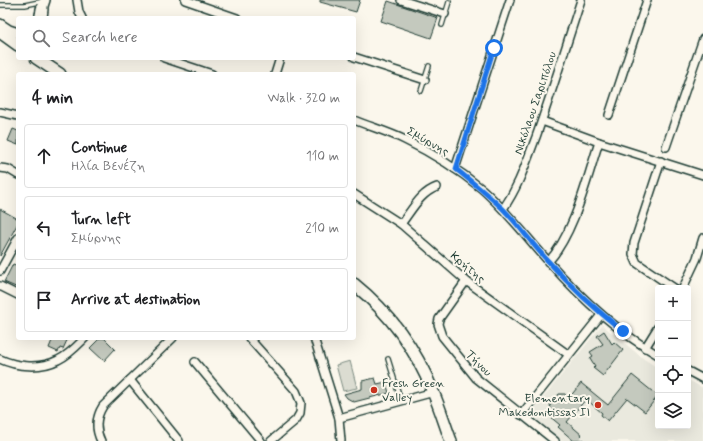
<!DOCTYPE html>
<meta charset="utf-8">
<style>
:root{--surface:#fff;--page:#f2f2f2;--text:#202124;--muted:#757577;--line:#e0e0e0}
body{margin:0;font-family:Mynerve,sans-serif;background:var(--page);color:var(--text)}
.controls{position:absolute;right:12px;bottom:12px;display:grid;overflow:hidden;border-radius:4px;box-shadow:0 4px 16px #0002}
.controls button{width:36px;height:36px;display:grid;place-items:center;padding:0;border:0;border-bottom:1px solid var(--line);background:var(--surface);color:var(--text);font:20px sans-serif}
.stop{position:absolute;width:12px;height:12px;margin:-9px;border:3px solid #1a73e8;border-radius:50%;background:#fff}
.stop.end{background:#1a73e8;border-color:#fff;box-shadow:0 1px 4px #0008}
.list{margin:0;padding:0;list-style:none}
h2{display:flex;justify-content:space-between;align-items:center;height:52px;margin:0;padding:0 16px;font-size:17px}
h2 small{font-size:13px;font-weight:400;color:var(--muted)}
.list li{display:grid;grid-template-columns:26px 1fr auto;gap:12px;align-items:center;box-sizing:border-box;height:64px;margin:0 8px 8px;padding:0 8px;border:1px solid var(--line);border-radius:4px}
.list b{display:block;font-size:15px;white-space:nowrap}
.list p{margin:0;font-size:13px;white-space:nowrap;color:var(--muted)}
.list em{font-size:13px;font-style:normal;color:var(--muted)}
.icon{flex:none;width:22px;height:22px;fill:none;stroke:currentColor;stroke-width:2;stroke-linecap:round;stroke-linejoin:round}
.map{position:relative;flex:none;width:703px;height:441px;overflow:hidden}
.search{position:absolute;background:var(--surface);box-shadow:0 4px 16px #0002;left:16px;top:16px;width:340px;height:44px;display:flex;align-items:center;gap:10px;box-sizing:border-box;padding:0 14px;border-radius:4px;color:var(--muted);font-size:15px}
.panel{position:absolute;background:var(--surface);box-shadow:0 4px 16px #0002;left:16px;top:72px;width:340px;height:268px;border-radius:4px}
.map>svg:first-child{display:block}
.built{fill:#eae9de}
.green{fill:#dbdcd1;stroke:#7d8c82}
.building{fill:#c4c9be;stroke:#1f3d34}
.lines{fill:none;stroke-linecap:round;stroke-linejoin:round}
.service-casing{stroke:#1f3d34;stroke-width:6}
.minor-casing{stroke:#1f3d34;stroke-width:10}
.secondary-casing{stroke:#1f3d34;stroke-width:12}
.primary-casing{stroke:#1f3d34;stroke-width:14}
.service{stroke:#fbf7ec;stroke-width:3.5}
.minor{stroke:#fbf7ec;stroke-width:7}
.secondary{stroke:#fbf7ec;stroke-width:9}
.primary{stroke:#fbf7ec;stroke-width:11}
.route{stroke:#1a73e8;stroke-width:5}
.poi-dot{fill:#c8321e;stroke:#fbf7ec;stroke-width:1.5}
.labels{text-anchor:middle;stroke-width:4;stroke-linejoin:round;paint-order:stroke}
.street-label{font-size:12px;fill:#1f3d34;stroke:#fbf7ec}
.poi-label{font-size:12px;fill:#1f3d34;stroke:#fbf7ec;text-anchor:start}
</style>
<div class="map">
<svg width="703" height="441" viewBox="0 0 703 441">
<rect width="100%" height="100%" fill="#fbf7ec"/>
<filter id="ink" filterUnits="userSpaceOnUse"><feTurbulence type="fractalNoise" baseFrequency=".025" numOctaves="2"/><feDisplacementMap in="SourceGraphic" scale="8" xChannelSelector="R" yChannelSelector="G"/><feConvolveMatrix kernelMatrix="1 2 1 2 8 2 1 2 1" color-interpolation-filters="sRGB"/></filter>
<g filter="url(#ink)">
<!-- built -->
<polygon class="built" points="602,325 644,359 658,368 658,426 688,426 688,380 703,388 703,441 559,441 529,415"/>
<!-- green -->
<polygon class="green" points="350,361 357,388 343,391 336,365"/>
<!-- building -->
<g class="building">
<polygon points="320,0 360,0 356,12 320,2"/>
<polygon points="388,1 438,18 431,38 381,21"/>
<polygon points="13,129 18,131 18,145 8,141"/>
<polygon points="0,209 18,219 18,223 0,256"/>
<polygon points="13,264 18,266 18,288 4,282"/>
<polygon points="604,331 612,344 614,342 623,350 603,376 593,368 595,366 590,358 593,356 590,352 603,344 597,336"/>
<polygon points="53,338 68,338 63,349 60,348 58,352 49,348"/>
<polygon points="100,338 104,338 115,349 104,361 90,348"/>
<polygon points="632,375 658,396 645,412 627,398 608,421 601,415 602,413 586,399 567,422 582,435 580,437 584,441 574,441 558,427 560,425 548,415 551,410 550,404 559,394 565,394 569,398 581,383 608,405"/>
<polygon points="375,378 377,384 386,382 389,393 354,402 347,398 344,394 362,389 362,381"/>
</g>
<g class="lines">
<defs>
<g id="service">
<polyline points="0,5 25,5 44,1"/>
<polyline points="442,25 449,2"/>
<polyline points="421,91 429,66"/>
<polyline points="388,359 401,401"/>
</g>
<g id="minor">
<polyline points="77,0 79,12 82,18"/>
<polyline points="185,0 237,18"/>
<polyline points="401,0 445,14"/>
<polyline points="354,57 425,80"/>
<polyline points="164,58 212,74"/>
<polyline points="275,74 280,58"/>
<polyline points="0,112 18,116"/>
<polyline points="609,115 647,0"/>
<path d="M354,120C371,127 389,132 405,140C432,153 459,170 482,189C506,210 526,236 548,261C580,297 616,331 658,355"/>
<polyline points="542,121 599,142 703,175"/>
<polyline points="666,147 703,39"/>
<polyline points="661,161 634,243 633,254 637,263 674,288"/>
<polyline points="0,168 8,169 18,175"/>
<polyline points="455,169 510,0"/>
<polyline points="354,194 401,224 466,281 569,355"/>
<path d="M503,209C519,186 526,163 536,137C552,92 566,46 581,0"/>
<path d="M401,224C412,210 420,193 437,187"/>
<path d="M548,262C574,235 587,178 599,142"/>
<polyline points="0,271 18,238"/>
<polyline points="466,281 439,319 438,324 442,336 476,378 555,441"/>
<polyline points="0,286 18,295"/>
<polyline points="683,288 697,258 703,238"/>
<polyline points="249,338 296,391 301,403 300,413 296,420 271,441"/>
<polyline points="314,338 339,418 341,441"/>
<polyline points="645,348 658,327"/>
<path d="M0,359C17,367 41,369 58,360C69,355 77,346 85,338"/>
<polyline points="195,362 261,441"/>
<polyline points="688,371 703,379"/>
<polyline points="130,380 179,441"/>
<polyline points="521,415 601,315"/>
<polyline points="339,418 434,392"/>
<path d="M101,441C95,429 96,417 103,406L173,338"/>
</g>
<g id="secondary">
<polyline points="40,15 45,0"/>
<polyline points="0,24 9,30 18,33"/>
</g>
<g id="primary">
<polyline points="41,18 42,9"/>
<polyline points="0,32 18,45"/>
<polyline points="36,58 60,74"/>
<path d="M354,284C390,313 416,349 433,392C440,408 445,425 451,441"/>
</g>
</defs>
<!-- service casing -->
<use href="#service" class="service-casing"/>
<!-- minor casing -->
<use href="#minor" class="minor-casing"/>
<!-- secondary casing -->
<use href="#secondary" class="secondary-casing"/>
<!-- primary casing -->
<use href="#primary" class="primary-casing"/>
<!-- service -->
<use href="#service" class="service"/>
<!-- minor -->
<use href="#minor" class="minor"/>
<!-- secondary -->
<use href="#secondary" class="secondary"/>
<!-- primary -->
<use href="#primary" class="primary"/>
</g>
</g>
<g class="lines" filter="url(#ink)">
<!-- route -->
<path class="route" d="M494,48L456,169C472,182 487,194 502,208C518,224 532,244 548,261C571,287 596,310 623,331"/>
</g>
<!-- markers -->
<g class="poi-dot">
<circle cx="374" cy="390" r="4"/>
<circle cx="598" cy="405" r="4"/>
</g>
<g class="labels">
<!-- street labels -->
<g class="street-label">
<text transform="translate(535 103) rotate(-71)" y="4">Νικόλαου Σαριπόλου</text>
<text transform="translate(428 141) rotate(29)" y="4">Σμύρνης</text>
<text transform="translate(468 267) rotate(40)" y="4">Κρήτης</text>
<text transform="translate(479 363) rotate(46)" y="4">Τήνου</text>
</g>
<!-- poi labels -->
<g class="poi-label">
<text x="382" y="387">Fresh Green<tspan x="382" dy="14">Valley</tspan></text>
<text x="590" y="402" text-anchor="end">Elementary<tspan x="590" dy="14">Makedonitissas II</tspan></text>
</g>
</g>
</svg>
<div class="controls">
<button>+</button>
<button>−</button>
<button><svg class="icon" aria-label="locate" viewBox="0 0 24 24"><circle cx="12" cy="12" r="6"/><path d="M12 2v4M12 18v4M2 12h4M18 12h4"/></svg></button>
<button><svg class="icon" aria-label="layers" viewBox="0 0 24 24"><path d="M12 4l9 5-9 5-9-5zM3 14l9 5 9-5"/></svg></button>
</div>
<div class="stop" style="left:494px;top:48px"></div>
<div class="stop end" style="left:623px;top:331px"></div>
<div class="search"><svg class="icon" aria-label="search" viewBox="0 0 24 24"><circle cx="10" cy="10" r="6"/><path d="M15 15l6 6"/></svg>Search here</div>
<section class="panel">
<h2>4 min<small>Walk · 320 m</small></h2>
<ul class="list">
<li><svg class="icon" aria-label="ahead" viewBox="0 0 24 24"><path d="M12 20V5M6 11l6-6 6 6"/></svg><div><b>Continue</b><p>Ηλία Βενέζη</p></div><em>110 m</em></li>
<li><svg class="icon" aria-label="left" viewBox="0 0 24 24"><path d="M17 20v-9H6M10 6l-5 5 5 5"/></svg><div><b>Turn left</b><p>Σμύρνης</p></div><em>210 m</em></li>
<li><svg class="icon" aria-label="arrive" viewBox="0 0 24 24"><path d="M6 21V4h12l-3 4 3 4H6"/></svg><div><b>Arrive at destination</b></div></li>
</ul>
</section>
</div>
